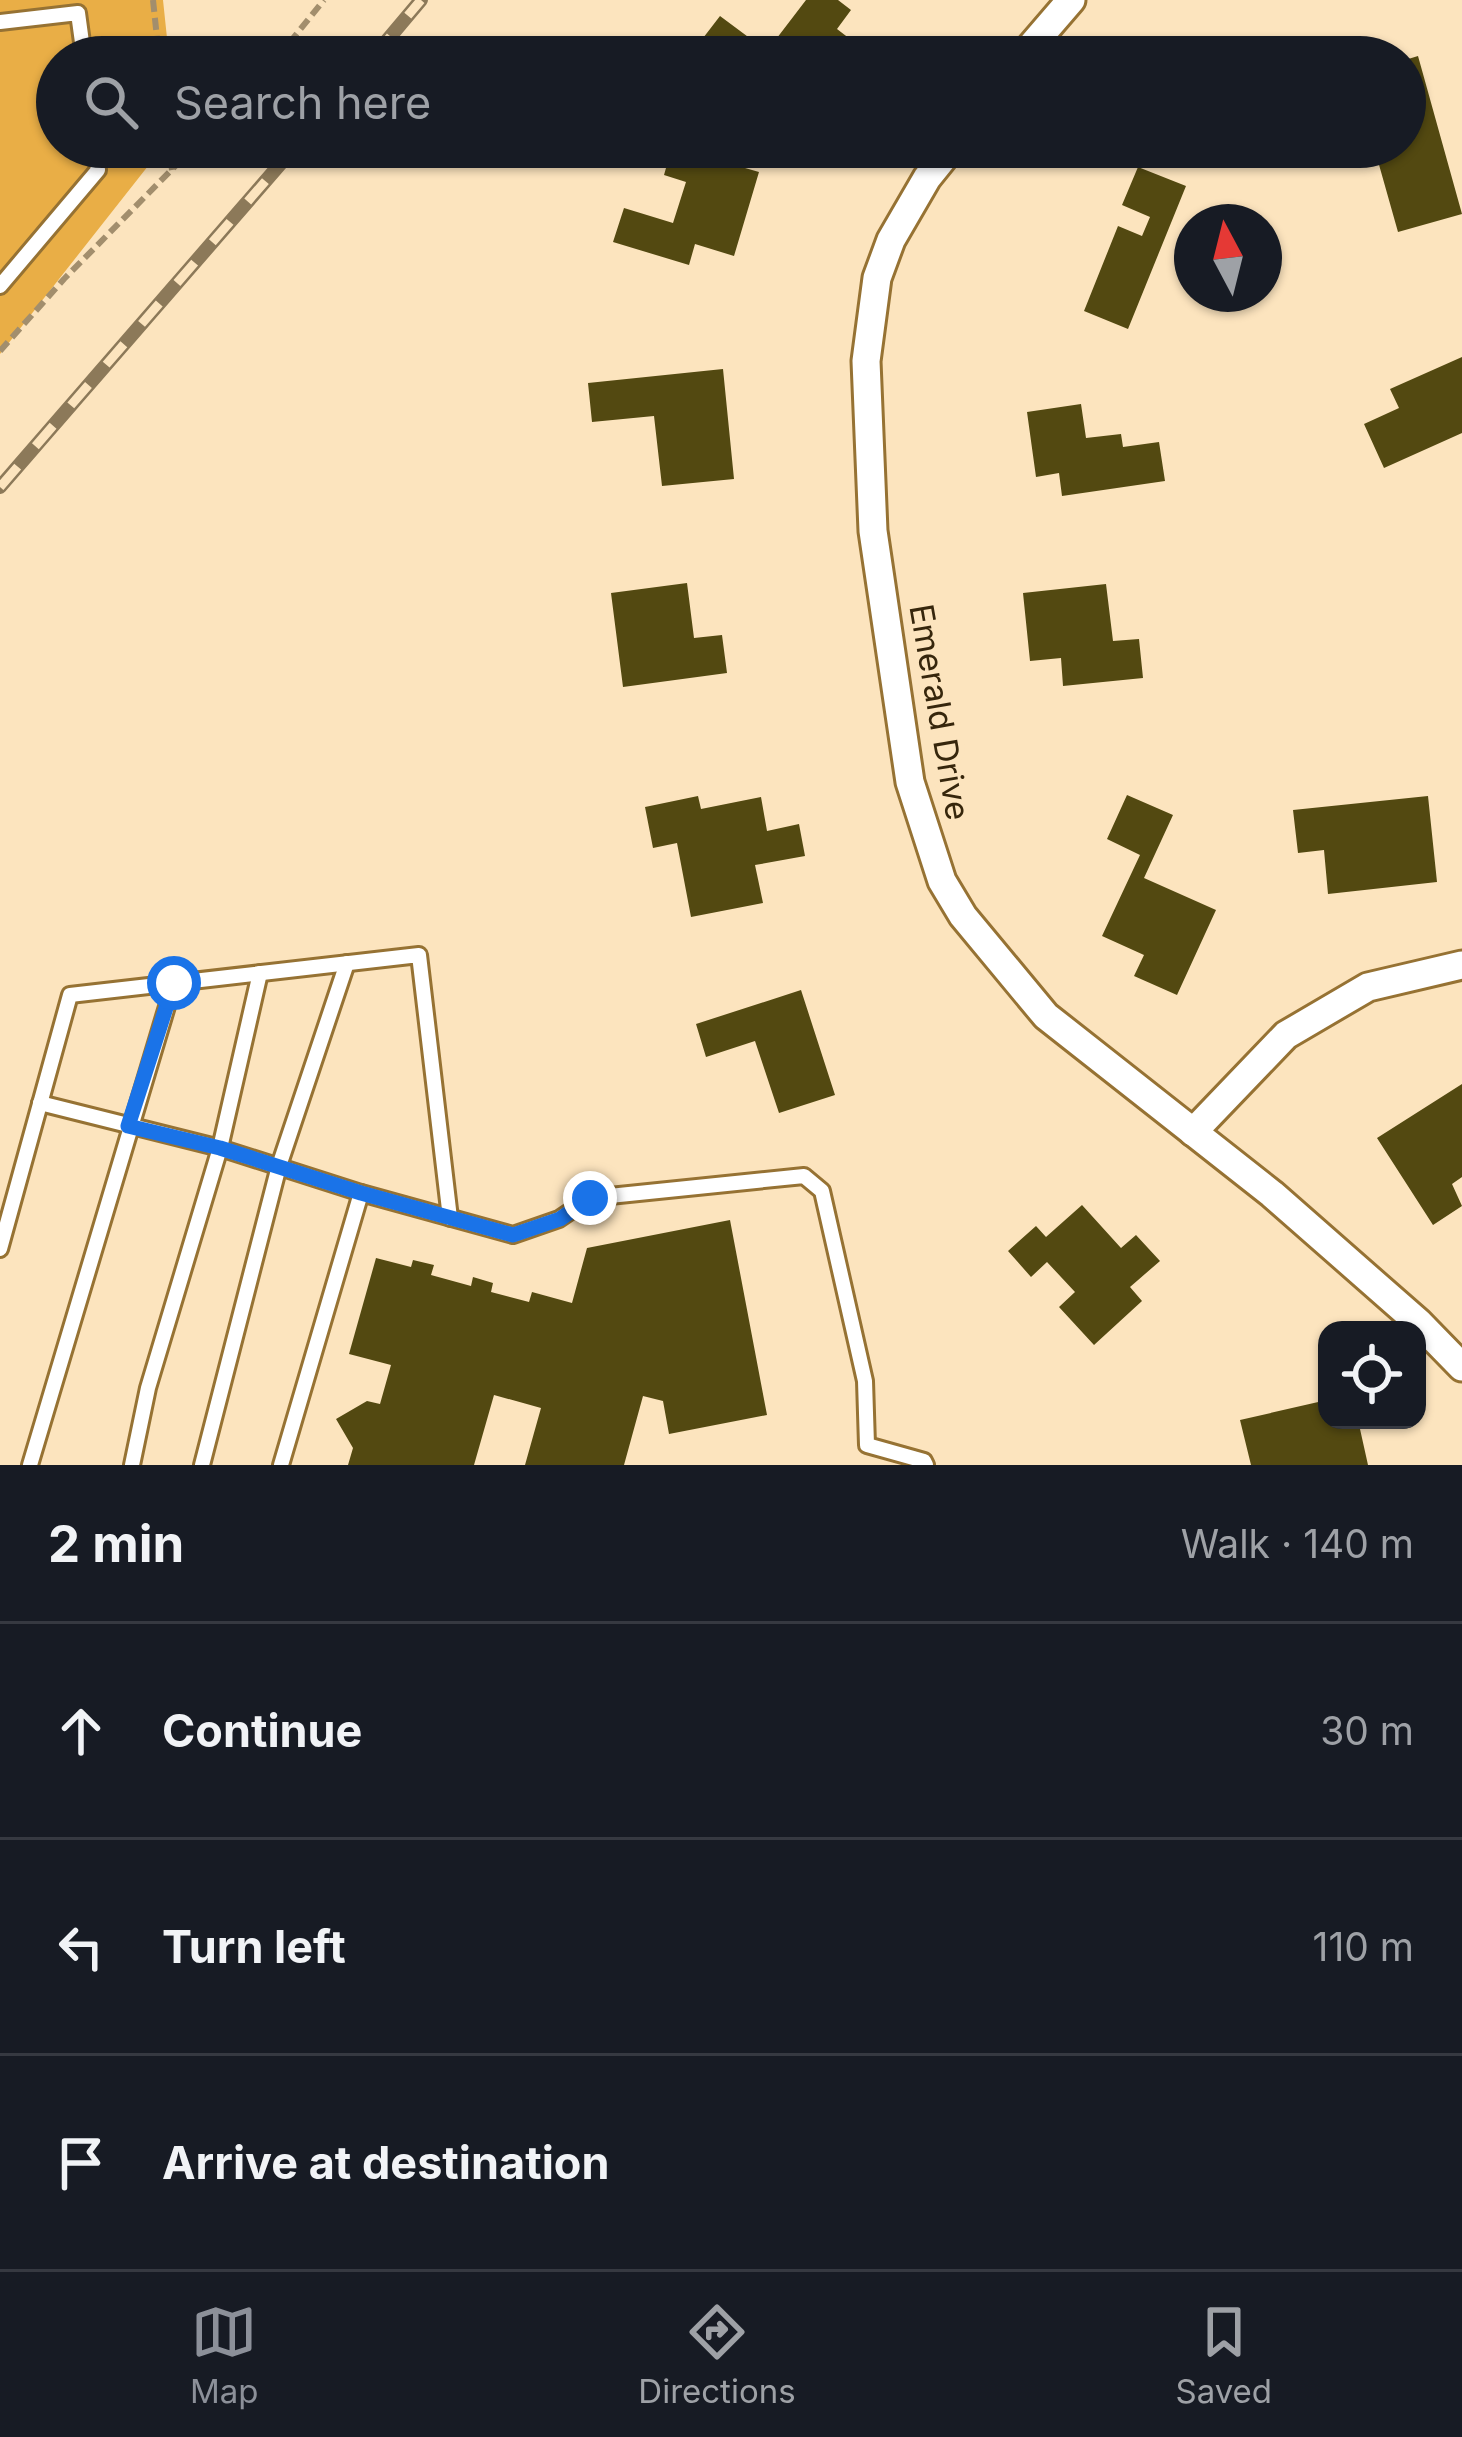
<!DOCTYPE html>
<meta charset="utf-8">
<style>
:root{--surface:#171b24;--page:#20242c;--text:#f1f3f6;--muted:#9ea1a6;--line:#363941;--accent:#8c9099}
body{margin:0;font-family:Inter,sans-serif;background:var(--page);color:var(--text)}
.controls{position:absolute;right:36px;bottom:36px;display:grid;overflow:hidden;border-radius:24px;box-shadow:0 3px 9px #0004}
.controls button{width:108px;height:108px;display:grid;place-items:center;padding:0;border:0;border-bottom:3px solid var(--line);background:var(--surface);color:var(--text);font:60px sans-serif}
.compass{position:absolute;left:1174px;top:204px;width:108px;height:108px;border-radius:50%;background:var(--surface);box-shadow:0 3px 9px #0004;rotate:353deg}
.stop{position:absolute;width:36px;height:36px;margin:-27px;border:9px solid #1a73e8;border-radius:50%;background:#fff}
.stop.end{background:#1a73e8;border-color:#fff;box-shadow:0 3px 12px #0008}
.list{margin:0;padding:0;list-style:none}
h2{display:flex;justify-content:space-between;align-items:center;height:156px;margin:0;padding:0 48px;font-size:51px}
h2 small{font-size:39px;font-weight:400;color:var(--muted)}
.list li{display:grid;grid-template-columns:78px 1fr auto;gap:36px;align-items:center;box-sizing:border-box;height:216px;padding:0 48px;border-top:3px solid var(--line)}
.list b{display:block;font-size:45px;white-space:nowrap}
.list em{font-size:39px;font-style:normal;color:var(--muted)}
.icon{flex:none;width:66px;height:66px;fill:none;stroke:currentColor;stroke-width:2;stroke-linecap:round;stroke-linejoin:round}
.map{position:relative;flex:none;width:1462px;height:1465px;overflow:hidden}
.search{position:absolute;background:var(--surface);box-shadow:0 3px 9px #0004;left:36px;right:36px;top:36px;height:132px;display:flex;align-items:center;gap:30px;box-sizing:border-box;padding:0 42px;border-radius:66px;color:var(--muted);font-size:45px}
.sheet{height:804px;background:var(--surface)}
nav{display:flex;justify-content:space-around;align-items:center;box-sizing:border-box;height:168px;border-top:3px solid var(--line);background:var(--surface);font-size:33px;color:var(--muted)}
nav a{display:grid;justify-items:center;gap:6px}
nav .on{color:var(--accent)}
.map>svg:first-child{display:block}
.green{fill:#e9ae46}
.building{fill:#534911}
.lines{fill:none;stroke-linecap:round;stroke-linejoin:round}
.service-casing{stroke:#967233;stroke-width:20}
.minor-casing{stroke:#967233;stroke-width:33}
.path{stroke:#a28e6d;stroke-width:6;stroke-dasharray:12 6;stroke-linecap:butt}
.service{stroke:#fff;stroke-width:14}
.minor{stroke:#fff;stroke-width:27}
.rail-casing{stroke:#8c7959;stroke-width:14}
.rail{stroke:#fce4be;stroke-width:9;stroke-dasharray:27;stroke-linecap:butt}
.route{stroke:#1a73e8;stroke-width:15}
.labels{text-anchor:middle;stroke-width:12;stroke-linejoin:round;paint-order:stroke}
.street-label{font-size:33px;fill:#36260c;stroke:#fce4be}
</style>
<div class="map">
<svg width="1462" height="1465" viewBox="0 0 1462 1465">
<rect width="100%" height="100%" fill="#fce4be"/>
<!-- green -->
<polygon class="green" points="0,0 163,0 169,57 57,57 57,147 163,147 0,354"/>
<!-- building -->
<g class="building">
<polygon points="806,0 838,0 851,10 837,29 863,49 857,57 720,57 700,42 720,16 767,51"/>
<polygon points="1418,56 1462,214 1398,232 1374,147 1405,147 1405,60"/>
<polygon points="672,147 759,172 734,256 695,244 689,265 613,242 624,208 673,223 686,182 664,175"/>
<polygon points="1138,167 1186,186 1128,329 1084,311 1118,226 1142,236 1150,217 1122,205"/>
<polygon points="1462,357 1462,433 1384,468 1364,424 1399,408 1390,389"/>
<polygon points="723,369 734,479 662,486 654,416 592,422 588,383"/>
<polygon points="1081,404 1086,438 1121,434 1123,447 1159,442 1165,481 1062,496 1059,473 1036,477 1027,412"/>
<polygon points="687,583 694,638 722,635 727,673 623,687 611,593"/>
<polygon points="1106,584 1113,641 1139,639 1143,678 1063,686 1061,658 1030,661 1023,593"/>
<polygon points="1127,795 1173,815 1144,878 1216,910 1177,995 1134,976 1144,955 1102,936 1140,855 1107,839"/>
<polygon points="698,796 701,809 761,797 767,831 799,824 805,856 755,865 763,903 691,917 677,843 653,848 645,807"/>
<polygon points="1428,796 1437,882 1328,894 1324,850 1298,853 1293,810"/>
<polygon points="801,990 835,1095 779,1113 755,1041 706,1057 696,1024"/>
<polygon points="1462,1084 1462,1177 1452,1184 1462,1206 1433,1225 1377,1138"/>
<polygon points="1082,1205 1121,1248 1136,1235 1160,1261 1130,1287 1142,1301 1094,1345 1059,1307 1075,1292 1047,1262 1031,1277 1008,1251 1036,1226 1046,1237"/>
<polygon points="730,1220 767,1415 669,1434 663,1401 643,1396 624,1465 525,1465 541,1408 494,1395 474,1465 348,1465 353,1448 336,1419 367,1401 380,1404 391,1365 349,1354 376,1258 411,1267 413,1260 434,1265 431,1275 471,1286 473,1277 493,1283 491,1292 529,1302 532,1292 572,1303 587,1248"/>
<polygon points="1327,1400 1327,1420 1358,1420 1368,1465 1251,1465 1240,1420"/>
</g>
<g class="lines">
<defs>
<g id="service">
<polyline points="0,22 78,13 84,57"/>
<polyline points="0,286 98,170 95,147"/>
<polyline points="40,1103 220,1148 361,1193"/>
<polyline points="0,1249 70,995 419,955 450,1218"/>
<polyline points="30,1465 174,983"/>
<polyline points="132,1465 148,1388 220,1148 260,973"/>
<polyline points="202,1465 279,1166 347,963"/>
<polyline points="281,1465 361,1193 513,1235 559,1219 590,1198 804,1176 822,1191 865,1381 867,1445 924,1461 926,1465"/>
</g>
<g id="minor">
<polyline points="1022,57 1071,0"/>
<polyline points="952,147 927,178 891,240 877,278 866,361 873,531 910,782 942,881 963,916 1046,1016 1272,1194 1419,1323 1462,1367"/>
<polyline points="1193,1132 1286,1035 1368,987 1462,965"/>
</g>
</defs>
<!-- service casing -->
<use href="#service" class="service-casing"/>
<!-- minor casing -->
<use href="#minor" class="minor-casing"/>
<!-- path -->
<g class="path">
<polyline points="153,0 159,57"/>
<polyline points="278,57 324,0"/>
<polyline points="169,147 172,170"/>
<polyline points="0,351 64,279 194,147"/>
</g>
<!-- service -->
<use href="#service" class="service"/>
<!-- minor -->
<use href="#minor" class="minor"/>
<defs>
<g id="rail">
<polyline points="373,57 421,0"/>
<polyline points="0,487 295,147"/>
</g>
</defs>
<!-- rail casing -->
<use href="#rail" class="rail-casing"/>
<!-- rail -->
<use href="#rail" class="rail"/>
</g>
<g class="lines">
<!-- route -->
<polyline class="route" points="174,983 128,1126 220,1148 361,1193 513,1235 560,1219 590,1198"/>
</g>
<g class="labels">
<!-- street labels -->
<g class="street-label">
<text transform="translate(940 712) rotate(80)" y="12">Emerald Drive</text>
</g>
</g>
</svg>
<div class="controls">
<button><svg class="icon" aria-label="locate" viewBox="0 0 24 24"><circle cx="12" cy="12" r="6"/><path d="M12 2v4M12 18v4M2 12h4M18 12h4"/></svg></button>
</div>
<svg class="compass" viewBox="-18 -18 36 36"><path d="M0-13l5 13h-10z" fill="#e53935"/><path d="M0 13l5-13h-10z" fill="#9ea1a6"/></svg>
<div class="stop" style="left:174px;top:983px"></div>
<div class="stop end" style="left:590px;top:1198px"></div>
<div class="search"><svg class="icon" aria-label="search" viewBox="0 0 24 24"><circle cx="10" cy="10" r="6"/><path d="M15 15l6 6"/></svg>Search here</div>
</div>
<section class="sheet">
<h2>2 min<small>Walk · 140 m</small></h2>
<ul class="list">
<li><svg class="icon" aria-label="ahead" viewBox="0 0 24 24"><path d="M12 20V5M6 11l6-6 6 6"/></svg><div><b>Continue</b></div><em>30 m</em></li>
<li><svg class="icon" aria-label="left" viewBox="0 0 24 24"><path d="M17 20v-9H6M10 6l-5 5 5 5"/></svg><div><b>Turn left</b></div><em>110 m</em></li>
<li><svg class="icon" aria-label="arrive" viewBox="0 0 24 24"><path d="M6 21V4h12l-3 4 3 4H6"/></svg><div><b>Arrive at destination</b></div></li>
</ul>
</section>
<nav>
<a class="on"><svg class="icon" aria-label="map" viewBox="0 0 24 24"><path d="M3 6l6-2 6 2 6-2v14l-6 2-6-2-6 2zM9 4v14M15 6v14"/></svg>Map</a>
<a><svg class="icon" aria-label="directions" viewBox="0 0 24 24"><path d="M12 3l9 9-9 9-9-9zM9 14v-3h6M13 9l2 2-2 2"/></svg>Directions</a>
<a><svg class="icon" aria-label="saved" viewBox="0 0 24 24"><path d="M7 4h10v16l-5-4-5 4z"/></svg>Saved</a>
</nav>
